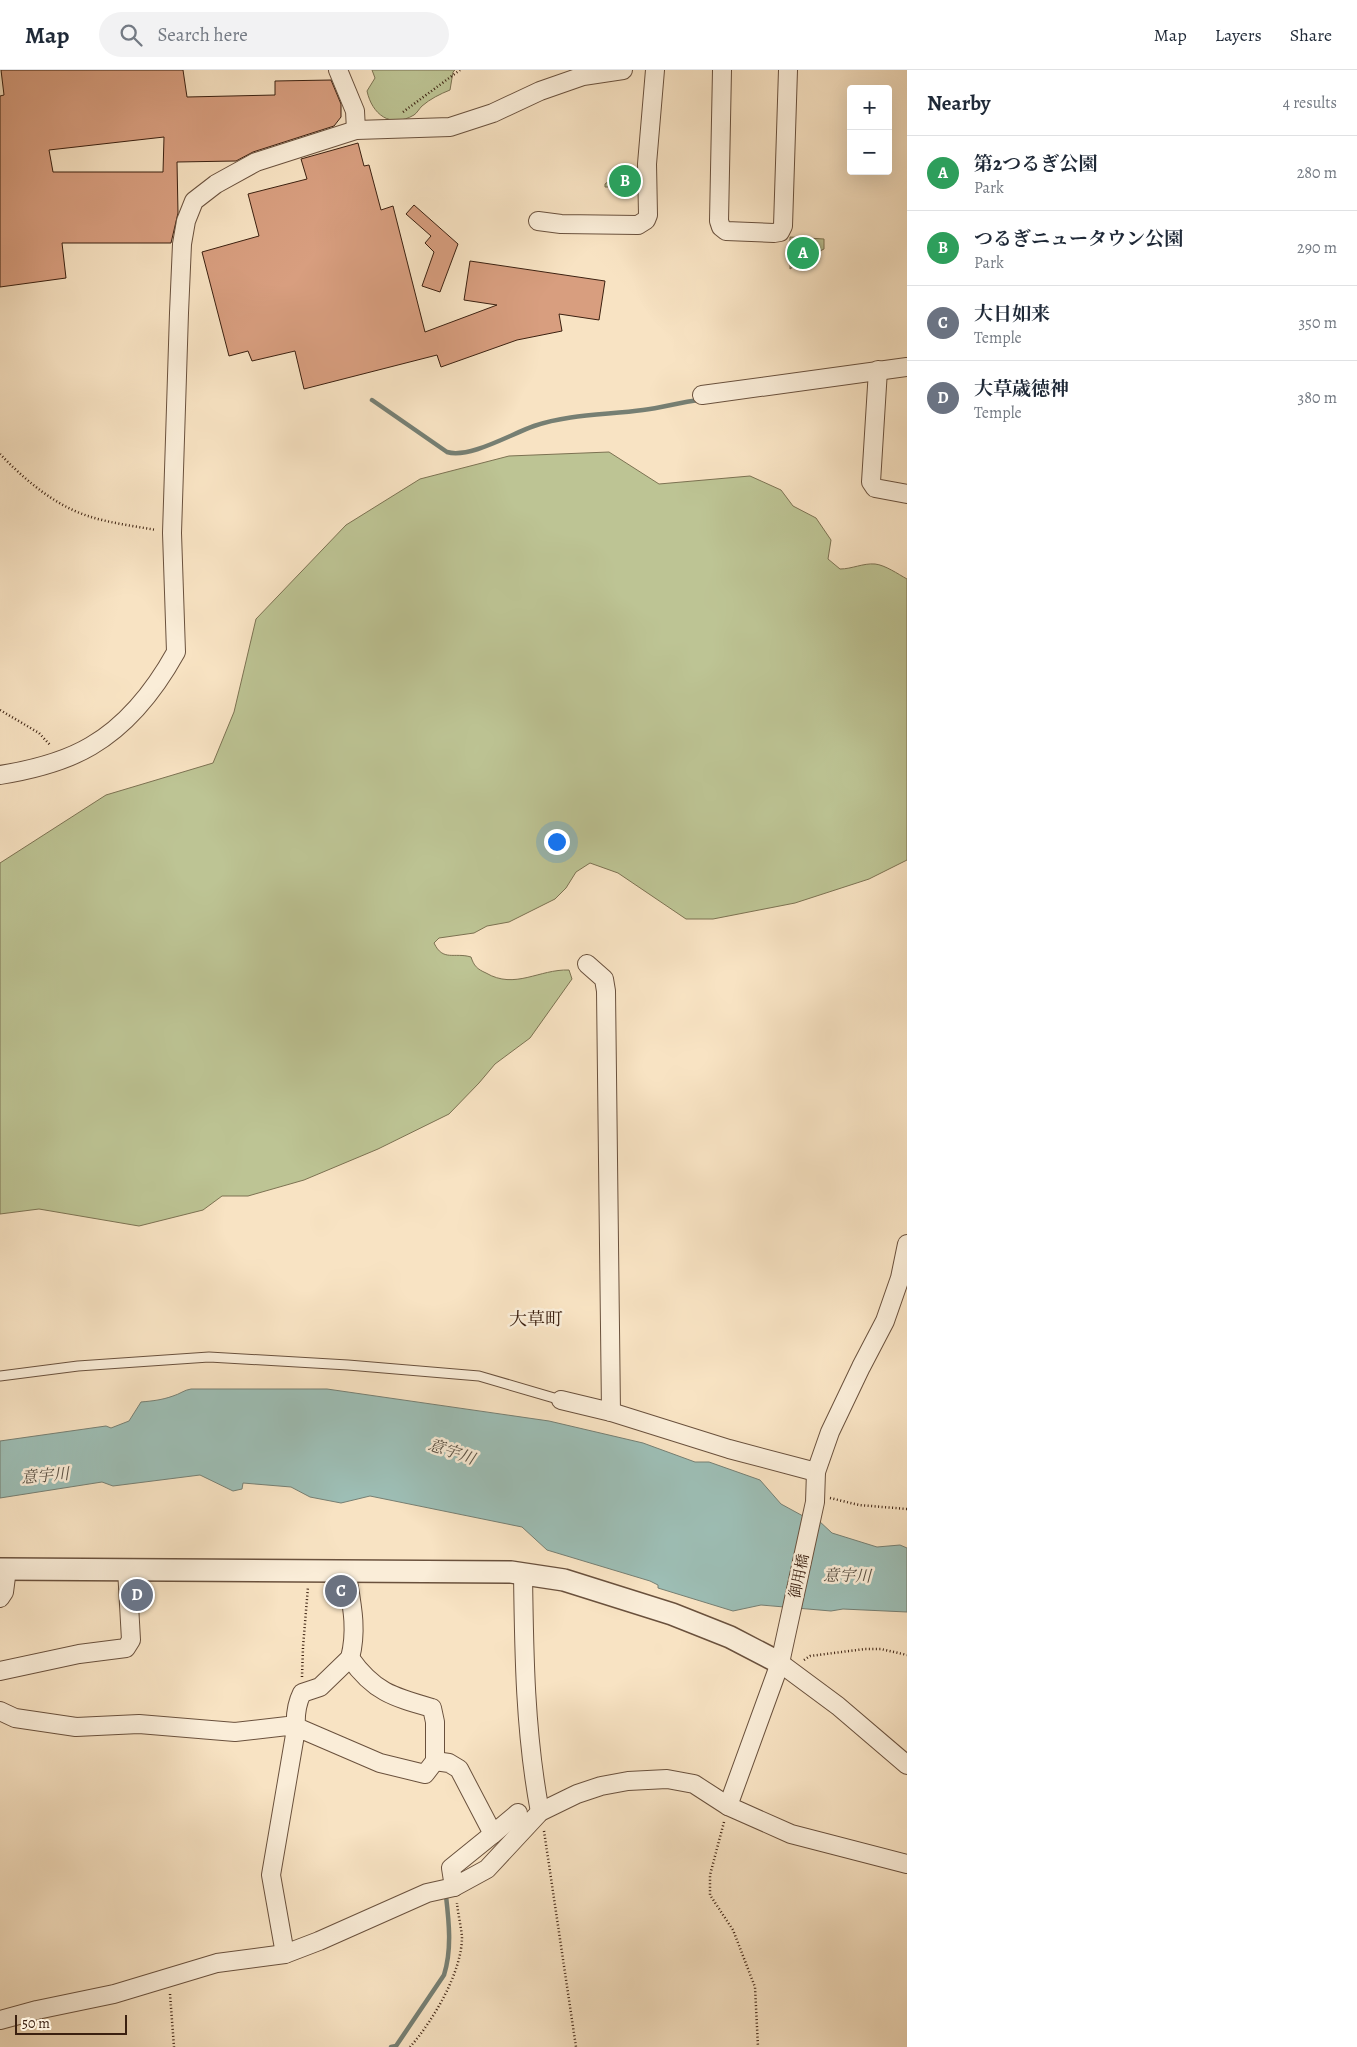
<!DOCTYPE html>
<meta charset="utf-8">
<style>
:root{--surface:#fff;--page:#f2f2f3;--text:#1f2937;--muted:#747a83;--line:#e0e1e3;--accent:#8f2418}
body{margin:0;font-family:Alegreya,"Noto Serif JP",serif;background:var(--page);color:var(--text)}
.controls{position:absolute;right:15px;top:15px;display:grid;overflow:hidden;border-radius:5px;box-shadow:0 5px 20px #0002}
.controls button{width:45px;height:45px;display:grid;place-items:center;padding:0;border:0;border-bottom:1px solid var(--line);background:var(--surface);color:var(--text);font:25px sans-serif}
.scale{position:absolute;left:15px;bottom:12px;width:112px;box-sizing:border-box;padding-left:5px;border:2px solid #3b2010;border-top:0;font-size:14px;line-height:18px;white-space:nowrap;color:#3b2010;-webkit-text-stroke:4px #faedd8;paint-order:stroke}
.you{position:absolute;left:556px;top:771px;width:18px;height:18px;margin:-12px;border:4px solid #fff;border-radius:50%;background:#1a73e8;box-shadow:0 0 0 8px #1a73e833}
.badge{display:grid;place-items:center;width:32px;height:32px;border-radius:50%;background:var(--accent);color:#fff;font-size:16px;font-weight:700}
.pin{position:absolute;translate:-50% -50%;border:2px solid #fff;box-shadow:0 1px 5px #0006}
.list{margin:0;padding:0;list-style:none}
h2{display:flex;justify-content:space-between;align-items:center;height:65px;margin:0;padding:0 20px;font-size:21px}
h2 small{font-size:16px;font-weight:400;color:var(--muted)}
.list li{display:grid;grid-template-columns:32px 1fr auto;gap:15px;align-items:center;box-sizing:border-box;height:75px;padding:0 20px;border-top:1px solid var(--line)}
.list b{display:block;font-size:19px;white-space:nowrap}
.list p{margin:0;font-size:16px;white-space:nowrap;color:var(--muted)}
.list em{font-size:16px;font-style:normal;color:var(--muted)}
.icon{flex:none;width:28px;height:28px;fill:none;stroke:currentColor;stroke-width:2;stroke-linecap:round;stroke-linejoin:round}
.map{position:relative;flex:none;width:907px;height:1977px;overflow:hidden}
header{display:flex;align-items:center;gap:30px;box-sizing:border-box;height:70px;padding:0 25px;background:var(--surface);border-bottom:1px solid var(--line)}
header strong{font-size:24px}
nav{display:flex;gap:28px;margin-inline-start:auto;font-size:18px}
.search{width:350px;height:45px;background:var(--page);display:flex;align-items:center;gap:12px;box-sizing:border-box;padding:0 18px;border-radius:28px;color:var(--muted);font-size:19px}
main{display:flex}
aside{flex:1;background:var(--surface)}
.map>svg:first-child{display:block}
.green{fill:#bdc494;stroke:#7c7252}
.water{fill:#9dbeb5;stroke:#767f73}
.lines{fill:none;stroke-linecap:round;stroke-linejoin:round}
.stream{stroke:#767f73;stroke-width:4.5}
.building{fill:#d89e7f;stroke:#3b2010;fill-rule:evenodd}
.service-casing{stroke:#6a513d;stroke-width:11}
.minor-casing{stroke:#6a513d;stroke-width:20}
.tertiary-casing{stroke:#6a513d;stroke-width:24}
.path{stroke:#3b2010;stroke-width:2.5;stroke-dasharray:1 2.5;stroke-linecap:butt}
.service{stroke:#faedd8;stroke-width:9}
.minor{stroke:#faedd8;stroke-width:18}
.tertiary{stroke:#faedd8;stroke-width:21}
.labels{text-anchor:middle;stroke-width:5;stroke-linejoin:round;paint-order:stroke}
.street-label{font-size:15px;fill:#3b2010;stroke:#faedd8}
.water-label{font-size:16px;font-style:italic;fill:#584f42;stroke:#faedd8}
.quarter-label{font-size:18px;fill:#3b2010;stroke:#faedd8}
</style>
<header>
<strong>Map</strong>
<div class="search"><svg class="icon" aria-label="search" viewBox="0 0 24 24"><circle cx="10" cy="10" r="6"/><path d="M15 15l6 6"/></svg>Search here</div>
<nav><a>Map</a><a>Layers</a><a>Share</a></nav>
</header>
<main>
<div class="map">
<svg width="907" height="1977" viewBox="0 0 907 1977">
<rect width="100%" height="100%" fill="#f8e3c3"/>
<filter id="stains"><feTurbulence type="fractalNoise" baseFrequency=".004" numOctaves="4"/><feColorMatrix values="0 0 0 0 .2 0 0 0 0 .09 0 0 0 0 .02 0 0 0 .5 -.17"/></filter>
<radialGradient id="worn" r=".72"><stop offset=".6" stop-color="#630" stop-opacity="0"/><stop offset="1" stop-color="#630" stop-opacity=".3"/></radialGradient>
<!-- green -->
<g class="green">
<path d="M372,0H455L453,2L450,20C440,24 430,29 422,36C419,39 417,43 414,45C390,59 372,44 367,21L375,8Z"/>
<polygon points="619,103 642,108 642,117 605,117 605,114"/>
<polygon points="790,167 824,169 824,179 808,187 790,199"/>
<path d="M609,382L659,414L750,406L781,420L793,436L816,448L831,470L828,489L840,499C852,499 863,493 875,494C885,495 898,504 907,509V790L869,809L795,833L713,849H686L618,803L590,793L576,802L566,818L555,829L509,852L487,856L474,863L439,868L434,873C443,892 454,882 471,887C474,896 477,899 486,903C515,920 539,899 569,900L572,909L530,968L495,994L479,1013L449,1044L378,1079L304,1110L248,1126H222L203,1140L139,1156L39,1139L0,1144V793L106,725L213,693L234,642L256,549L346,455L420,409L509,386Z"/>
</g>
<!-- water -->
<path class="water" d="M191,1319H327L549,1351L643,1373L695,1392H709L760,1410L781,1434L803,1446L818,1450L832,1463L877,1477L900,1475L907,1478V1542L843,1539L831,1541L761,1535L733,1541L658,1518V1515L650,1511L547,1480L522,1457L370,1426L341,1433L310,1427L291,1417L243,1413L242,1419L233,1421L200,1405L113,1416L102,1412L0,1428V1371L106,1356L111,1358L129,1351L141,1332C152,1331 162,1330 173,1326C180,1324 184,1320 191,1319Z"/>
<g class="lines">
<!-- stream -->
<g class="stream">
<path d="M372,330L447,382C469,389 511,364 534,356C569,344 607,345 643,340C662,338 680,332 699,330"/>
<path d="M391,1977L396,1976L444,1905C452,1880 449,1852 446,1826"/>
</g>
</g>
<!-- building -->
<g class="building">
<path d="M1,0H183L187,27L275,25V11L331,10L341,34V47L334,56L253,82L236,91L177,92L178,143L171,173H62L66,208L0,217V26L4,25ZM164,67L163,102H53L49,80Z"/>
<polygon points="358,73 364,96 369,95 381,140 393,136 425,262 497,235 464,230 470,191 605,211 599,250 559,244 562,261 517,270 441,297 437,285 304,319 295,281 252,291 248,281 229,286 202,182 259,166 248,124 307,109 301,89"/>
<polygon points="414,135 458,174 440,222 422,216 434,182 425,173 431,166 406,144"/>
</g>
<g class="lines">
<defs>
<polyline id="service" points="0,1306 78,1296 209,1287 348,1295 479,1306 561,1330"/>
<g id="minor">
<polyline points="338,0 355,41 356,60"/>
<polyline points="722,0 719,151 721,157 726,161 774,163 780,162 783,156 788,0"/>
<polyline points="538,151 561,154 638,155 646,150 648,145 647,94 655,0"/>
<polyline points="878,300 871,412 875,418 907,424"/>
<polyline points="702,325 907,297"/>
<path d="M0,705C31,700 64,692 91,676C127,655 156,618 176,582L172,463L179,243L182,174L186,151L194,131L216,114L256,92L356,60L450,57L493,43L540,21L583,6L623,0"/>
<polyline points="587,894 604,909 606,921 611,1342"/>
<polyline points="561,1330 611,1342 729,1379 816,1402"/>
<path d="M346,1500C351,1531 358,1558 350,1588"/>
<path d="M523,1503C524,1584 525,1663 540,1742"/>
<polyline points="0,1528 4,1522 7,1499"/>
<polyline points="780,1593 838,1636 907,1695"/>
<polyline points="0,1601 79,1584 126,1578 131,1570 127,1499"/>
<path d="M0,1641L15,1648L76,1657L139,1654L235,1662L296,1655L301,1659L380,1693L425,1704L435,1691V1652L432,1638C393,1627 374,1622 350,1588L320,1617L302,1623C296,1635 295,1646 296,1659L271,1805L285,1884"/>
<polyline points="435,1691 449,1693 459,1699 493,1764 518,1743"/>
<polyline points="728,1736 780,1593 815,1432 816,1402 830,1362 861,1297 885,1251 900,1208 907,1174"/>
<polyline points="454,1817 451,1798 493,1764"/>
<polyline points="0,1950 37,1940 114,1924 217,1893 285,1884 319,1871 427,1823 454,1817 487,1799 540,1742 577,1724 601,1716 628,1711 667,1709 694,1714 728,1736 791,1764 907,1794"/>
</g>
<polyline id="tertiary" points="0,1499 511,1502 564,1510 672,1544 730,1567 780,1593"/>
</defs>
<!-- service casing -->
<use href="#service" class="service-casing"/>
<!-- minor casing -->
<use href="#minor" class="minor-casing"/>
<!-- tertiary casing -->
<use href="#tertiary" class="tertiary-casing"/>
<!-- path -->
<g class="path">
<polyline points="403,42 460,0"/>
<path d="M0,384C24,409 54,435 88,446C109,453 134,456 156,460"/>
<polyline points="0,640 39,663 51,676"/>
<polyline points="830,1428 859,1435 907,1439"/>
<polyline points="804,1590 810,1586 865,1579 881,1579 907,1585"/>
<polyline points="302,1607 303,1577 308,1517"/>
<polyline points="724,1752 710,1805 710,1825 733,1860 755,1917 758,1977"/>
<polyline points="544,1761 576,1977"/>
<polyline points="170,1924 174,1977"/>
<path d="M410,1977C433,1951 462,1902 462,1867C461,1856 458,1844 457,1833"/>
</g>
<!-- service -->
<use href="#service" class="service"/>
<!-- minor -->
<use href="#minor" class="minor"/>
<!-- tertiary -->
<use href="#tertiary" class="tertiary"/>
</g>
<g class="labels">
<!-- street labels -->
<g class="street-label">
<text transform="translate(799 1506) rotate(-78)" y="5">御用橋</text>
</g>
<!-- water labels -->
<g class="water-label">
<text transform="translate(452 1381) rotate(19)" y="6">意宇川</text>
<text transform="translate(45 1405) rotate(-5)" y="6">意宇川</text>
<text transform="translate(847 1505) rotate(1)" y="6">意宇川</text>
</g>
<!-- quarter labels -->
<g class="quarter-label">
<text x="536" y="1255">大草町</text>
</g>
</g>
<rect width="100%" height="100%" filter="url(#stains)"/>
<rect width="100%" height="100%" fill="url(#worn)"/>
</svg>
<div class="controls">
<button>+</button>
<button>−</button>
</div>
<div class="scale">50 m</div>
<div class="you"></div>
<div class="pin badge" style="left:803px;top:183px;background:#2e9e5b">A</div>
<div class="pin badge" style="left:625px;top:111px;background:#2e9e5b">B</div>
<div class="pin badge" style="left:341px;top:1521px;background:#6b7280">C</div>
<div class="pin badge" style="left:137px;top:1525px;background:#6b7280">D</div>
</div>
<aside>
<h2>Nearby<small>4 results</small></h2>
<ul class="list">
<li><span class="badge" style="background:#2e9e5b">A</span><div><b>第2つるぎ公園</b><p>Park</p></div><em>280 m</em></li>
<li><span class="badge" style="background:#2e9e5b">B</span><div><b>つるぎニュータウン公園</b><p>Park</p></div><em>290 m</em></li>
<li><span class="badge" style="background:#6b7280">C</span><div><b>大日如来</b><p>Temple</p></div><em>350 m</em></li>
<li><span class="badge" style="background:#6b7280">D</span><div><b>大草歳徳神</b><p>Temple</p></div><em>380 m</em></li>
</ul>
</aside>
</main>
